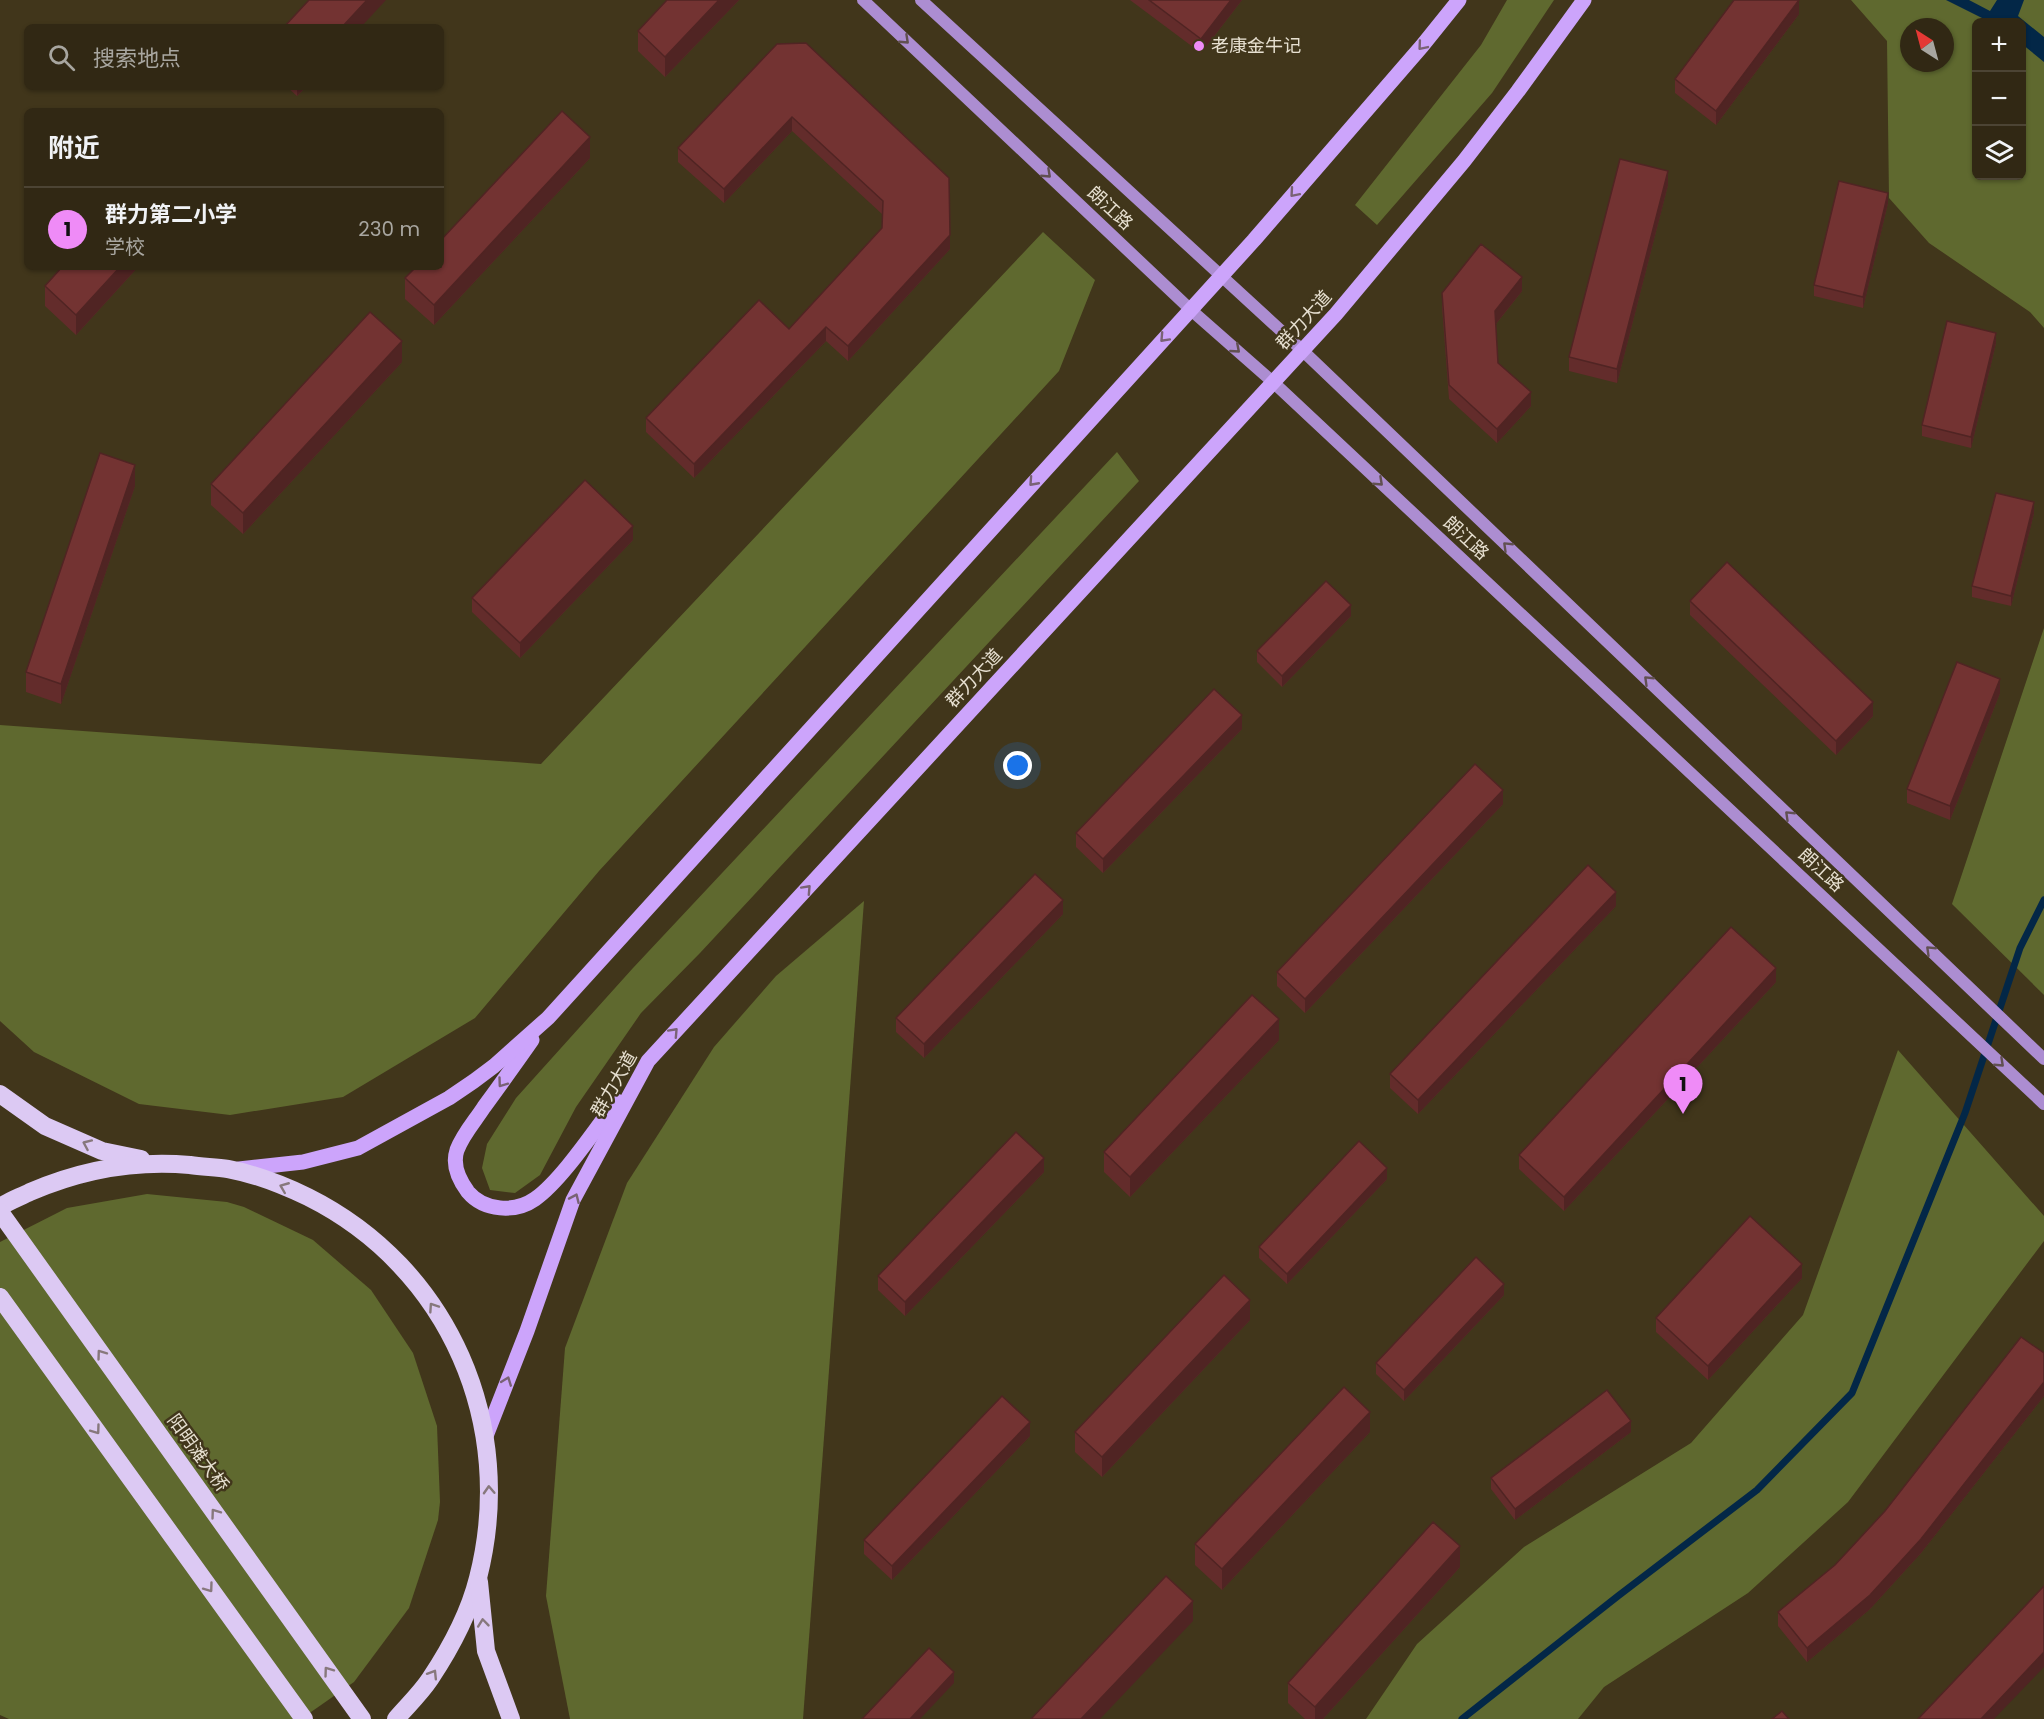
<!DOCTYPE html>
<html lang="zh">
<meta charset="utf-8">
<style>
:root{--surface:#312814;--page:#3d3422;--text:#f1f3f6;--muted:#a8a6a0;--line:#4c4434;--accent:#ef8bf7}
body{margin:0;font-family:Poppins,"Noto Sans SC",sans-serif;background:var(--page);color:var(--text)}
.controls{position:absolute;right:18px;top:18px;display:grid;overflow:hidden;border-radius:9px;box-shadow:0 2px 4px #0004}
.controls button{width:54px;height:54px;display:grid;place-items:center;padding:0;border:0;border-bottom:2px solid var(--line);background:var(--surface);color:var(--text);font:30px sans-serif}
.compass{position:absolute;left:1900px;top:18px;width:54px;height:54px;border-radius:50%;background:var(--surface);box-shadow:0 2px 4px #0004;rotate:324deg}
.you{position:absolute;left:1018px;top:766px;width:21px;height:21px;margin:-15px;border:4px solid #fff;border-radius:50%;background:#1a73e8;box-shadow:0 0 0 9px #1a73e833}
.badge{display:grid;place-items:center;width:39px;height:39px;border-radius:50%;background:var(--accent);color:#111;font-size:20px;font-weight:700}
.pin{position:absolute;translate:-50% -50px;filter:drop-shadow(0 2px 3px #0008)}
.pin::after{content:'';position:absolute;top:32px;width:21px;height:18px;background:inherit;clip-path:polygon(0 0,100% 0,50% 100%)}
.list{margin:0;padding:0;list-style:none}
h2{display:flex;justify-content:space-between;align-items:center;height:78px;margin:0;padding:0 24px;font-size:26px}
h2 small{font-size:20px;font-weight:400;color:var(--muted)}
.list li{display:grid;grid-template-columns:39px 1fr auto;gap:18px;align-items:center;box-sizing:border-box;height:84px;padding:0 24px;border-top:2px solid var(--line)}
.list b{display:block;font-size:22px;white-space:nowrap}
.list p{margin:0;font-size:20px;white-space:nowrap;color:var(--muted)}
.list em{font-size:20px;font-style:normal;color:var(--muted)}
.icon{flex:none;width:33px;height:33px;fill:none;stroke:currentColor;stroke-width:2;stroke-linecap:round;stroke-linejoin:round}
.map{position:relative;flex:none;width:2044px;height:1719px;overflow:hidden}
.search{position:absolute;background:var(--surface);box-shadow:0 2px 4px #0004;left:24px;top:24px;width:420px;height:66px;display:flex;align-items:center;gap:15px;box-sizing:border-box;padding:0 21px;border-radius:9px;color:var(--muted);font-size:22px}
.panel{position:absolute;background:var(--surface);box-shadow:0 2px 4px #0004;left:24px;top:108px;width:420px;height:162px;border-radius:9px}
.map>svg:first-child{display:block}
.green{fill:#5f692f;fill-rule:evenodd}
.water{fill:#032747}
.lines{fill:none;stroke-linecap:round;stroke-linejoin:round}
.stream{stroke:#032747;stroke-width:7}
.secondary{stroke:#ac8dd1;stroke-width:12}
.primary{stroke:#cca4fb;stroke-width:15}
.highway{stroke:#dcc9f3;stroke-width:18}
.wall{fill:#632c2b}
.shaded-wall{fill:#502423}
.building{fill:#733332;stroke:#502423;stroke-width:1.5}
.oneway{stroke:#615052}
.oneway2{stroke:#796275}
.oneway3{stroke:#87787c}
.poi-dot{fill:#ef8bf7;stroke:#41361b;stroke-width:2}
.labels{text-anchor:middle;stroke-width:5;stroke-linejoin:round;paint-order:stroke}
.poi-label{font-size:18px;fill:#e7e0d1;stroke:#41361b;text-anchor:start}
.street-label{font-size:18px;fill:#e7e0d1;stroke:#41361b}
</style>
<div class="map">
<svg width="2044" height="1719" viewBox="0 0 2044 1719">
<rect width="100%" height="100%" fill="#41361b"/>
<!-- green -->
<g class="green">
<polygon points="1507,0 1554,0 1492,93 1377,225 1355,205 1481,45"/>
<path d="M1851,0H2044V328L2030,312L1929,243L1889,198L1887,41ZM1976,22H2022V176H1976ZM1909,27H1945V63H1909Z"/>
<polygon points="1043,232 1095,280 1059,371 599,871 475,1018 343,1097 230,1115 139,1104 34,1052 0,1021 0,725 541,764"/>
<polygon points="1117,452 1139,481 700,953 641,1013 576,1107 540,1175 515,1193 490,1190 482,1168 487,1144 516,1098 633,968"/>
<polygon points="2044,628 2044,995 1952,904"/>
<polygon points="864,901 803,1719 570,1719 546,1596 565,1348 627,1183 714,1047 776,976"/>
<polygon points="1898,1050 2044,1216 2044,1241 1848,1502 1748,1593 1604,1687 1578,1719 1366,1719 1417,1644 1524,1547 1691,1443 1803,1315"/>
<polygon points="147,1194 227,1202 244,1207 313,1240 371,1290 413,1353 437,1426 440,1502 438,1520 409,1608 354,1682 301,1719 9,1719 0,1715 0,1242 67,1208"/>
</g>
<!-- water -->
<polygon class="water" points="1946,0 1969,0 1990,11 1997,0 2024,0 2018,16 2044,37 2044,62 2022,44 2022,22 1990,22"/>
<g class="lines">
<!-- stream -->
<polyline class="stream" points="1462,1719 1618,1596 1757,1490 1852,1393 1965,1113 2020,948 2044,900"/>
<!-- secondary -->
<g class="secondary">
<polyline points="863,0 1191,310 1274,383 2044,1104"/>
<polyline points="921,0 1303,351 2044,1059"/>
</g>
<!-- primary -->
<g class="primary">
<path d="M532,1040C516,1063 500,1085 484,1107C475,1121 463,1134 457,1150C452,1165 459,1180 468,1192C484,1211 515,1213 535,1199C562,1180 596,1128 617,1101"/>
<polyline points="239,1169 303,1162 358,1148 449,1098 474,1081 494,1066 548,1018 1254,240 1422,46 1459,0"/>
<polyline points="486,1436 527,1331 573,1200 648,1061 1336,314 1464,161 1518,91 1584,0"/>
</g>
<!-- highway -->
<g class="highway">
<polyline points="0,1094 45,1126 102,1151 141,1159"/>
<path d="M0,1207C9,1201 20,1197 30,1192C81,1170 135,1160 190,1165C203,1167 216,1167 228,1169C255,1174 283,1185 308,1197C450,1268 517,1425 478,1578C469,1614 450,1649 430,1679C420,1694 407,1706 396,1719"/>
<polyline points="0,1212 362,1719"/>
<polyline points="0,1297 304,1719"/>
<polyline points="479,1582 486,1651 511,1719"/>
</g>
</g>
<!-- wall -->
<g class="wall">
<polygon points="667,0 739,0 665,77 638,51 638,31"/>
<polygon points="1130,0 1242,0 1201,53"/>
<polygon points="1799,14 1716,125 1675,93 1675,79"/>
<polygon points="777,44 950,249 848,361 826,341 694,478 646,432 646,418 789,329 882,228 882,214 792,131 724,203 678,162 678,148"/>
<polygon points="287,87 306,87 297,96"/>
<polygon points="590,158 434,325 405,299 405,278"/>
<polygon points="1668,185 1617,383 1569,371 1569,357"/>
<polygon points="1888,203 1863,308 1814,296 1814,285"/>
<polygon points="62,267 138,267 76,335 45,306 45,286"/>
<polygon points="1522,291 1496,324 1498,363 1531,406 1497,443 1449,399 1442,307 1442,293"/>
<polygon points="1996,343 1971,448 1922,436 1922,425"/>
<polygon points="402,362 243,534 211,505 211,484"/>
<polygon points="135,486 61,704 26,692 26,672"/>
<polygon points="2034,513 2011,606 1972,597 1972,586"/>
<polygon points="633,540 520,658 472,612 472,598"/>
<polygon points="1690,601 1873,716 1836,755 1690,615"/>
<polygon points="1351,616 1282,687 1257,662 1257,651"/>
<polygon points="2000,693 1950,820 1907,803 1907,789"/>
<polygon points="1242,729 1103,873 1076,847 1076,833"/>
<polygon points="1503,804 1305,1013 1277,986 1277,972"/>
<polygon points="1616,906 1418,1114 1390,1088 1390,1074"/>
<polygon points="1063,914 924,1058 896,1032 896,1018"/>
<polygon points="1776,982 1564,1211 1519,1169 1519,1155"/>
<polygon points="1279,1040 1130,1197 1104,1172 1104,1152"/>
<polygon points="1044,1172 905,1316 878,1290 878,1276"/>
<polygon points="1387,1179 1287,1284 1259,1258 1259,1247"/>
<polygon points="1802,1278 1708,1380 1656,1332 1656,1318"/>
<polygon points="1504,1295 1404,1401 1376,1374 1376,1363"/>
<polygon points="1250,1320 1102,1477 1075,1452 1075,1432"/>
<polygon points="2044,1353 2044,1396 1921,1553 1870,1609 1807,1662 1778,1626 1778,1612 1835,1565"/>
<polygon points="1370,1432 1222,1590 1195,1565 1195,1544"/>
<polygon points="1631,1432 1515,1520 1491,1489 1491,1478"/>
<polygon points="1030,1436 892,1580 864,1554 864,1540"/>
<polygon points="1460,1567 1323,1719 1305,1719 1288,1703 1288,1683"/>
</g>
<!-- shaded-wall -->
<g class="shaded-wall">
<polygon points="367,0 386,0 361,27 342,27"/>
<polygon points="719,0 739,0 665,77 665,57"/>
<polygon points="1231,0 1242,0 1201,53 1201,39"/>
<polygon points="1799,0 1799,14 1716,125 1716,111"/>
<polygon points="297,87 306,87 297,96"/>
<polygon points="792,117 792,131 724,203 724,189"/>
<polygon points="590,137 590,158 434,325 434,305"/>
<polygon points="1668,171 1668,185 1617,383 1617,369"/>
<polygon points="1888,193 1888,203 1863,308 1863,297"/>
<polygon points="950,235 950,249 848,361 848,346"/>
<polygon points="120,267 138,267 76,335 76,315"/>
<polygon points="1522,277 1522,291 1495,325 1495,311"/>
<polygon points="826,327 826,341 694,478 694,464"/>
<polygon points="1996,333 1996,343 1971,448 1971,437"/>
<polygon points="402,341 402,362 243,534 243,513"/>
<polygon points="1531,392 1531,406 1497,443 1497,429"/>
<polygon points="135,465 135,486 61,704 61,684"/>
<polygon points="2034,502 2034,513 2011,606 2011,596"/>
<polygon points="633,526 633,540 520,658 520,643"/>
<polygon points="1351,605 1351,616 1282,687 1282,676"/>
<polygon points="2000,679 2000,693 1950,820 1950,806"/>
<polygon points="1873,702 1873,716 1836,755 1836,741"/>
<polygon points="1242,715 1242,729 1103,873 1103,859"/>
<polygon points="1503,790 1503,804 1305,1013 1305,999"/>
<polygon points="1616,892 1616,906 1418,1114 1418,1100"/>
<polygon points="1063,900 1063,914 924,1058 924,1044"/>
<polygon points="1776,968 1776,982 1564,1211 1564,1197"/>
<polygon points="1279,1019 1279,1040 1130,1197 1130,1177"/>
<polygon points="1044,1158 1044,1172 905,1316 905,1302"/>
<polygon points="1387,1168 1387,1179 1287,1284 1287,1274"/>
<polygon points="1802,1264 1802,1278 1708,1380 1708,1366"/>
<polygon points="1504,1284 1504,1295 1404,1401 1404,1390"/>
<polygon points="1250,1300 1250,1320 1102,1477 1102,1457"/>
<polygon points="2044,1382 2044,1396 1921,1553 1870,1609 1807,1662 1807,1648"/>
<polygon points="1370,1412 1370,1432 1222,1590 1222,1569"/>
<polygon points="1631,1421 1631,1432 1515,1520 1515,1509"/>
<polygon points="1030,1422 1030,1436 892,1580 892,1566"/>
<polygon points="1460,1546 1460,1567 1323,1719 1315,1719 1315,1707"/>
<polygon points="1193,1601 1193,1621 1100,1719 1081,1719"/>
<polygon points="2044,1652 2044,1667 1994,1719 1981,1719"/>
<polygon points="954,1672 954,1683 920,1719 910,1719"/>
</g>
<!-- building -->
<g class="building">
<polygon points="309,0 367,0 342,27 284,27"/>
<polygon points="667,0 719,0 665,57 638,31"/>
<polygon points="1149,0 1231,0 1201,39"/>
<polygon points="1734,0 1799,0 1716,111 1675,79"/>
<polygon points="806,43 949,178 950,235 848,346 826,327 694,464 646,418 759,300 789,329 882,228 883,201 792,117 724,189 678,148 777,44"/>
<polygon points="562,111 590,137 434,305 405,278 416,267 441,267 441,240"/>
<polygon points="1620,159 1668,171 1617,369 1569,357"/>
<polygon points="1839,181 1888,193 1863,297 1814,285"/>
<polygon points="1481,244 1522,277 1495,311 1498,363 1531,392 1497,429 1449,385 1442,293"/>
<polygon points="62,267 120,267 76,315 45,286"/>
<polygon points="370,312 402,341 243,513 211,484"/>
<polygon points="1947,321 1996,333 1971,437 1922,425"/>
<polygon points="100,453 135,465 61,684 26,672"/>
<polygon points="585,480 633,526 520,643 472,598"/>
<polygon points="1996,493 2034,502 2011,596 1972,586"/>
<polygon points="1727,562 1873,702 1836,741 1690,601"/>
<polygon points="1326,581 1351,605 1282,676 1257,651"/>
<polygon points="1957,662 2000,679 1950,806 1907,789"/>
<polygon points="1214,689 1242,715 1103,859 1076,833"/>
<polygon points="1475,764 1503,790 1305,999 1277,972"/>
<polygon points="1588,865 1616,892 1418,1100 1390,1074"/>
<polygon points="1035,874 1063,900 924,1044 896,1018"/>
<polygon points="1731,927 1776,968 1564,1197 1519,1155"/>
<polygon points="1252,995 1279,1019 1130,1177 1104,1152"/>
<polygon points="1016,1132 1044,1158 905,1302 878,1276"/>
<polygon points="1359,1141 1387,1168 1287,1274 1259,1247"/>
<polygon points="1750,1216 1802,1264 1708,1366 1656,1318"/>
<polygon points="1476,1257 1504,1284 1404,1390 1376,1363"/>
<polygon points="1224,1275 1250,1300 1102,1457 1075,1432"/>
<polygon points="2021,1337 2044,1353 2044,1382 1921,1539 1870,1595 1807,1648 1778,1612 1835,1565 1885,1511"/>
<polygon points="1344,1387 1370,1412 1222,1569 1195,1544"/>
<polygon points="1607,1390 1631,1421 1515,1509 1491,1478"/>
<polygon points="1002,1396 1030,1422 892,1566 864,1540"/>
<polygon points="1433,1522 1460,1546 1315,1707 1288,1683"/>
<polygon points="1166,1576 1193,1601 1081,1719 1031,1719"/>
<polygon points="2044,1586 2044,1652 1981,1719 1918,1719"/>
<polygon points="929,1648 954,1672 910,1719 862,1719"/>
<polygon points="1782,1711 1789,1719 1772,1719"/>
</g>
<!-- one-way arrows -->
<defs><path id="oneway-chevron" d="M-2-3.5L2.5 0L-2 3.5" fill="none" stroke-width="1.6" stroke-linecap="round" stroke-linejoin="round" transform="scale(1.5)"/></defs>
<g class="oneway">
<use href="#oneway-chevron" transform="translate(905 40) rotate(43)"/>
<use href="#oneway-chevron" transform="translate(1047 174) rotate(43)"/>
<use href="#oneway-chevron" transform="translate(1236 349) rotate(41)"/>
<use href="#oneway-chevron" transform="translate(1379 482) rotate(43)"/>
<use href="#oneway-chevron" transform="translate(1507 546) rotate(-136)"/>
<use href="#oneway-chevron" transform="translate(1648 680) rotate(-136)"/>
<use href="#oneway-chevron" transform="translate(1789 815) rotate(-136)"/>
<use href="#oneway-chevron" transform="translate(1930 950) rotate(-136)"/>
<use href="#oneway-chevron" transform="translate(2000 1063) rotate(43)"/>
</g>
<g class="oneway2">
<use href="#oneway-chevron" transform="translate(1422 46) rotate(130)"/>
<use href="#oneway-chevron" transform="translate(1294 193) rotate(131)"/>
<use href="#oneway-chevron" transform="translate(1164 338) rotate(133)"/>
<use href="#oneway-chevron" transform="translate(1033 482) rotate(132)"/>
<use href="#oneway-chevron" transform="translate(807 889) rotate(-47)"/>
<use href="#oneway-chevron" transform="translate(674 1032) rotate(-47)"/>
<use href="#oneway-chevron" transform="translate(502 1083) rotate(126)"/>
<use href="#oneway-chevron" transform="translate(575 1198) rotate(-66)"/>
<use href="#oneway-chevron" transform="translate(507 1381) rotate(-69)"/>
</g>
<g class="oneway3">
<use href="#oneway-chevron" transform="translate(87 1144) rotate(-156)"/>
<use href="#oneway-chevron" transform="translate(284 1187) rotate(-158)"/>
<use href="#oneway-chevron" transform="translate(433 1307) rotate(-124)"/>
<use href="#oneway-chevron" transform="translate(101 1354) rotate(-126)"/>
<use href="#oneway-chevron" transform="translate(96 1430) rotate(54)"/>
<use href="#oneway-chevron" transform="translate(489 1490) rotate(-93)"/>
<use href="#oneway-chevron" transform="translate(215 1513) rotate(-126)"/>
<use href="#oneway-chevron" transform="translate(209 1588) rotate(54)"/>
<use href="#oneway-chevron" transform="translate(483 1623) rotate(-96)"/>
<use href="#oneway-chevron" transform="translate(328 1671) rotate(-126)"/>
<use href="#oneway-chevron" transform="translate(433 1674) rotate(-58)"/>
</g>
<!-- markers -->
<circle class="poi-dot" cx="1199" cy="46" r="6"/>
<g class="labels">
<!-- poi labels -->
<g class="poi-label">
<text x="1211" y="52">老康金牛记</text>
</g>
<!-- street labels -->
<g class="street-label">
<text transform="translate(1110 208) rotate(43)" y="6">朗江路</text>
<text transform="translate(1304 320) rotate(-48)" y="6">群力大道</text>
<text transform="translate(1466 538) rotate(43)" y="6">朗江路</text>
<text transform="translate(974 678) rotate(-47)" y="6">群力大道</text>
<text transform="translate(1821 870) rotate(43)" y="6">朗江路</text>
<text transform="translate(614 1084) rotate(-60)" y="6">群力大道</text>
<text transform="translate(198 1453) rotate(54)" y="6">阳明滩大桥</text>
</g>
</g>
</svg>
<div class="controls">
<button>+</button>
<button>−</button>
<button><svg class="icon" aria-label="layers" viewBox="0 0 24 24"><path d="M12 4l9 5-9 5-9-5zM3 14l9 5 9-5"/></svg></button>
</div>
<svg class="compass" viewBox="-18 -18 36 36"><path d="M0-13l5 13h-10z" fill="#e53935"/><path d="M0 13l5-13h-10z" fill="#a8a6a0"/></svg>
<div class="you"></div>
<div class="pin badge" style="left:1683px;top:1114px">1</div>
<div class="search"><svg class="icon" aria-label="search" viewBox="0 0 24 24"><circle cx="10" cy="10" r="6"/><path d="M15 15l6 6"/></svg>搜索地点</div>
<section class="panel">
<h2>附近<small></small></h2>
<ul class="list">
<li><span class="badge">1</span><div><b>群力第二小学</b><p>学校</p></div><em>230 m</em></li>
</ul>
</section>
</div>
